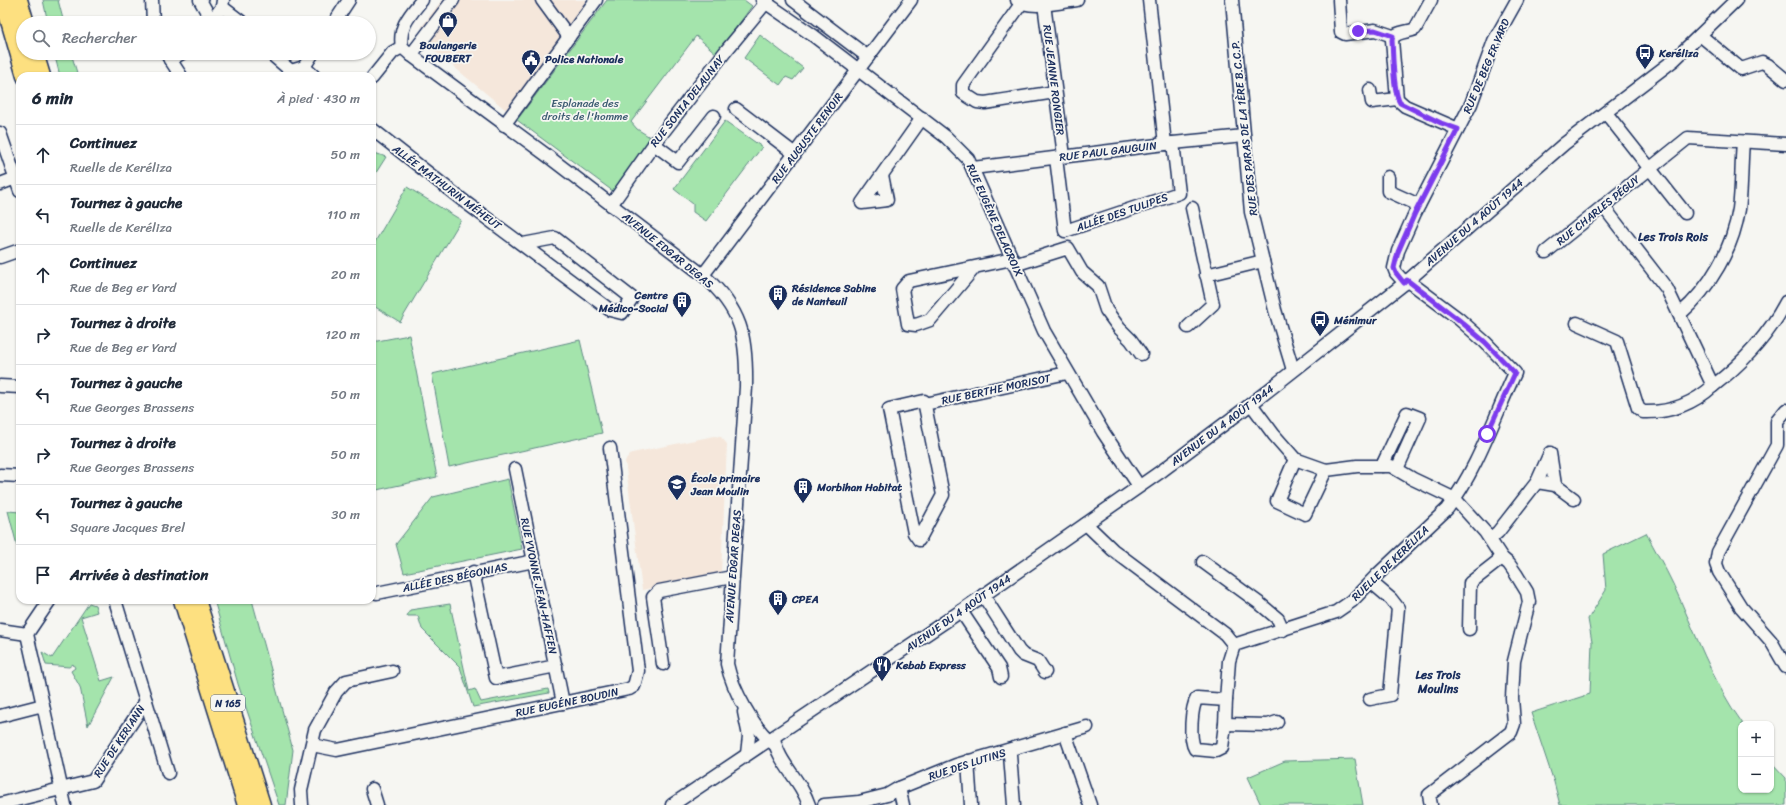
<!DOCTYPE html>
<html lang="fr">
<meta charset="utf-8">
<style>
:root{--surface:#fff;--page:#f2f2f3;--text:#1f2937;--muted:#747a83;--line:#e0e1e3}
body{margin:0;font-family:Sriracha,sans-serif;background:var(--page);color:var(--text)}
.controls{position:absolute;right:12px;bottom:12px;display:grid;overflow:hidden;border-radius:8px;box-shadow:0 1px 3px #0004}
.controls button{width:36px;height:36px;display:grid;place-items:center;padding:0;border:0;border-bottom:1px solid var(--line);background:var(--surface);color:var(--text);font:20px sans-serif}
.stop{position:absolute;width:12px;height:12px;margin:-9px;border:3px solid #7c3aed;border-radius:50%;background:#fff}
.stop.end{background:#7c3aed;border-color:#fff;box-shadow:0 1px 4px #0008}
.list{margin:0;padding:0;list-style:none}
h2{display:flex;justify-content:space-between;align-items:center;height:52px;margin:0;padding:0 16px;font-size:17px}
h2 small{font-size:13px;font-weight:400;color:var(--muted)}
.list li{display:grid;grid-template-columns:26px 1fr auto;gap:12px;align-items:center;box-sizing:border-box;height:60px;padding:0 16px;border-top:1px solid var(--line)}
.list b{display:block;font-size:15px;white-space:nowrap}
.list p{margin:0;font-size:13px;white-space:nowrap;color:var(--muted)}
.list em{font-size:13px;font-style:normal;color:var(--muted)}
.icon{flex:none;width:22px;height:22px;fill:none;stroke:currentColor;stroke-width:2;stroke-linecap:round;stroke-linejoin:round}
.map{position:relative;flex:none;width:1786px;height:805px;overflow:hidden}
.search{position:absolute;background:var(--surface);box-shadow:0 1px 3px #0004;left:16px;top:16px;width:360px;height:44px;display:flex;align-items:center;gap:10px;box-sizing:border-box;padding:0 14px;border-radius:22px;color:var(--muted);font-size:15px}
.panel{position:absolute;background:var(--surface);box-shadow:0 1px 3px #0004;left:16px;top:72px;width:360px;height:532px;border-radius:12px}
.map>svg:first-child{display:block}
.built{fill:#f5e7db}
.green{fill:#a4e4ac;stroke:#608a85}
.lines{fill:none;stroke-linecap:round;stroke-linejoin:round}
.minor-casing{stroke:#1b2f5e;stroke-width:15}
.highway-casing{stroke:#1b2f5e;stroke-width:21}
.minor{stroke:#f6f6f2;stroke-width:12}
.highway{stroke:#fde080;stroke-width:18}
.route{stroke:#7c3aed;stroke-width:5}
.labels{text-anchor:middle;stroke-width:3.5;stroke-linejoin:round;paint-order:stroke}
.shield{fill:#f6f6f2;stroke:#5d6b8a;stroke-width:1}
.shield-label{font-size:10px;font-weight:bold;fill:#1b2f5e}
.poi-label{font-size:11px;font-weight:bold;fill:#1b2f5e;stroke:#f6f6f2;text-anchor:start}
.street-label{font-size:11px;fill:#1b2f5e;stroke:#f6f6f2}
.park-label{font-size:11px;fill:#3d5c72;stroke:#f6f6f2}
.neighbourhood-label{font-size:12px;font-weight:bold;fill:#1b2f5e;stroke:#f6f6f2}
</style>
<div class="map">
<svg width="1786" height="805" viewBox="0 0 1786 805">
<rect width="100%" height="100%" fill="#f6f6f2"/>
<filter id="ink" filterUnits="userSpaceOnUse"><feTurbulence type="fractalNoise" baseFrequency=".025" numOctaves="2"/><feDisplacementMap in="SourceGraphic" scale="8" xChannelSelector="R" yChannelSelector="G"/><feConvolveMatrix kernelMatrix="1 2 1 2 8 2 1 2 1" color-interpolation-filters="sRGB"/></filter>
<g filter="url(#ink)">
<!-- built -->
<g class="built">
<polygon points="442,0 592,0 552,56 506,110 425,43 422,26"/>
<polygon points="714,436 721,437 727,444 721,574 642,590 625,461 632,453"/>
</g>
<!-- green -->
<g class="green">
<polygon points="43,0 58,0 64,23 48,23"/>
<polygon points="607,0 744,0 752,6 717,54 696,36 631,122 637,129 653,139 614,192 517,120"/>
<polygon points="760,35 803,68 793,80 786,77 780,85 744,58"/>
<polygon points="54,53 71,53 78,76 60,76"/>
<polygon points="725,121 762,147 706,221 693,212 693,204 674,189"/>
<polygon points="372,152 386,157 372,179"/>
<polygon points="407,187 461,220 400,322 372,305 372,247"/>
<polygon points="409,335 437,477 372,491 372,342"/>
<polygon points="580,340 602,433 449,467 432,374"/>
<polygon points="508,479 522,549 404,573 396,544 433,497"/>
<polygon points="8,511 20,512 20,557"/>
<path d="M1646,533C1655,550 1665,567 1673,584C1695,631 1712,682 1743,724H1741V790H1771V762L1786,778V805H1560L1554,782L1531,713L1590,694L1592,642L1588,619L1606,590L1603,554Z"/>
<polygon points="214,600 252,600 293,750 286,805 279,805 238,684"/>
<polygon points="89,603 95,605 97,612 81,617 101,681 114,677 88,726 80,687 71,671 75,668 73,664 69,667 46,665 42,652 52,658"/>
<polygon points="450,604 469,691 475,689 481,702 548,689 549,693 473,707 460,667 422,629 418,616 407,616 410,610"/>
<polygon points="1355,759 1363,805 1261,805 1248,777 1285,761"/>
</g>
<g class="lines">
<defs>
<g id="minor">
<polyline points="152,0 153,23"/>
<polyline points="200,0 212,21"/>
<polyline points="542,0 569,37"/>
<polyline points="762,0 814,36 946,137 968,159 1044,331 1103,432 1139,486"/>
<polyline points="793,0 868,57"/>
<path d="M1017,0C1029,10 1062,2 1077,0"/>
<polyline points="1149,0 1165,144"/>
<polyline points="1232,0 1251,212 1275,310 1293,370"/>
<polyline points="1339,0 1341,32 1345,34 1375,30 1393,36"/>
<path d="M1431,0L1415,29C1407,33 1395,31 1392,40L1397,99L1405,106L1458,129"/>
<polyline points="1021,4 963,85 963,93 977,102 985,103 1055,92"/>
<polyline points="1044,4 1064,156"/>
<polyline points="222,7 243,23"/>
<polyline points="210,23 222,7 223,0"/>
<polyline points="334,23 349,0"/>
<polyline points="1700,35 1741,69 1762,62 1768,65 1786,80"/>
<path d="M402,47L411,55L545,154L703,275C742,310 747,336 746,387L727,664C732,688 754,730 774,744"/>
<path d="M402,47C398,27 410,15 422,0"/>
<polyline points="166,53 181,76"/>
<polyline points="270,53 291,71 304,67"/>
<polyline points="411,55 453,0"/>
<polyline points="170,60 182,53"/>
<polyline points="304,67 313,53"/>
<polyline points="304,67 314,76"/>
<polyline points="372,78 393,52 402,47"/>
<polyline points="1370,90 1372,102 1397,99"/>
<polyline points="736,109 795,154"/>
<polyline points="1606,113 1685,213"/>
<polyline points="504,125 596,0"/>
<polyline points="372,129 465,202 610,310 622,313 632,298 555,238 523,244"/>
<polyline points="0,133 20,191"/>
<polyline points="654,144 678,162 714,116"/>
<polyline points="1056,158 1065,231 1179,193 1173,143"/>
<polyline points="973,168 1173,143 1244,136"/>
<polyline points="882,175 887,200 862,203 922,118"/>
<polyline points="1388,177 1388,191 1419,205"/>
<polyline points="0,184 16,178"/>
<polyline points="611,205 654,144 725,52 768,0"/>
<path d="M1603,206L1667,289L1713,386C1743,363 1768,336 1786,302"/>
<polyline points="1546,252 1688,138 1786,144"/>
<polyline points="0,257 20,250"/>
<polyline points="1014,265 1068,248 1082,272 1098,286 1106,310 1119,328 1131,340 1141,354"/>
<polyline points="975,267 930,320 916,325 908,324 902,289 909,281 1012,259"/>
<polyline points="703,275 911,0"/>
<polyline points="1206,275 1263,261"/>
<polyline points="1405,283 1396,273 1394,268 1398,251 1415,213 1471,104 1494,41 1517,0"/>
<path d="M1680,314C1710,288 1733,248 1739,209C1742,187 1741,164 1743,142"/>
<path d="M1577,323L1617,341L1638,408L1643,412C1670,413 1693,404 1713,386"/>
<polyline points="1188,327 1213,304 1192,208"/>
<polyline points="0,386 20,387"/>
<polygon points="924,401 943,495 919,540 914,533 889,409"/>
<polyline points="925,404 1067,373"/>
<polyline points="1251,404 1274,435 1295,459 1326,470 1357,466 1391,466 1413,479 1455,499 1485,532 1502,558 1509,564 1516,574 1527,592 1529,602 1514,661 1512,698 1514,724 1511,732 1429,795 1431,805"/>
<polyline points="1786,410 1777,421 1777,445 1718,552 1716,564 1719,572 1741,607 1771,641 1786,667"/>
<polyline points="1295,459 1277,501 1305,514 1326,470"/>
<polyline points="1382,466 1407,413 1420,418 1397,469"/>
<polyline points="515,469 563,703"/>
<polyline points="0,475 20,476"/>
<polyline points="1555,485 1550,453 1537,482 1555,485 1574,499"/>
<polyline points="1086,524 1113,550 1225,634 1234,645"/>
<polyline points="1490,539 1498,532 1537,482"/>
<polyline points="1203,562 1259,603 1278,619 1283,630"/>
<polyline points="473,572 496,678 556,666"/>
<polyline points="377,593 534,561"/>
<polyline points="983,595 1019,651 1023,655 1038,661 1045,672"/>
<polyline points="115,600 168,773"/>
<polyline points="961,611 999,668 1001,677"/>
<polyline points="1469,629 1470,583 1502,558"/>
<polyline points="0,630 27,634"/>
<path d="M1234,645L1336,612L1352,601L1378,574L1447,509C1477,470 1494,418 1515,373L1485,342L1459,319L1407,280"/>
<polyline points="663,664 653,597 659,591 732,577"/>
<path d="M1197,698L1226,700L1225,724L1222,748L1216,751L1195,749C1189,739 1191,708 1197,698Z"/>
<polyline points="1370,699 1390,695 1398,608 1391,599 1371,582"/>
<polyline points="1226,700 1229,661 1234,645"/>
<polyline points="43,705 27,634 50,600"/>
<polyline points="744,712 749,736 747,754"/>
<polyline points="0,716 43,705 65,805"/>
<polyline points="1225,724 1268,725 1277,722"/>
<polyline points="1065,733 1090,805"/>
<path d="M774,738C777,757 791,771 801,788C804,793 807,799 809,805"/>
<polyline points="312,745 337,750 629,689 634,686 638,671 610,448"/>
<polyline points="1009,750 1010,755 1014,805"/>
<polyline points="968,761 971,805"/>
<polyline points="899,788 903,805"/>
<polyline points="372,789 377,805"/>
<polyline points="0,804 93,781 146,701"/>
<polyline points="302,805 301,790 315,730 336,692 346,681 392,671"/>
<polyline points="672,805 961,611 1163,470 1251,404 1405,283 1564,144 1674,60 1736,0"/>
<polyline points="824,805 859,802 887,795 899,788 956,765 1087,727"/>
</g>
<g id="highway">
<polyline points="4,0 26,76"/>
<polyline points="18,0 25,23"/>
<polyline points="34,53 41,76"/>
<polyline points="183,600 247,805"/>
<polyline points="196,600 261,805"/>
</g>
</defs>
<!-- minor casing -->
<use href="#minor" class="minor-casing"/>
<!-- highway casing -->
<use href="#highway" class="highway-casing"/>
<!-- minor -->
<use href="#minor" class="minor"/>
<!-- highway -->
<use href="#highway" class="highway"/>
</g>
</g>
<g class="lines" filter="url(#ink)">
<!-- route -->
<path class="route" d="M1358,31L1375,30L1393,36L1392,40C1393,55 1393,92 1400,103L1441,123L1458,129L1415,213L1398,252L1394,268L1396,273L1404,283L1407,280L1459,320L1485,342L1515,373L1487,434"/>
</g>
<!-- icons -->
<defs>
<symbol id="shop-pin" viewBox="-11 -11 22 30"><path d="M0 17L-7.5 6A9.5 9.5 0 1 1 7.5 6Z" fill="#1b2f5e" stroke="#f6f6f2"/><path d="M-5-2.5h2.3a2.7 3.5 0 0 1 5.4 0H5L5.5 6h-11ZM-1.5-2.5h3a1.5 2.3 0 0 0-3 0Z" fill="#fff"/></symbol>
<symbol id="bus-pin" viewBox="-11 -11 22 30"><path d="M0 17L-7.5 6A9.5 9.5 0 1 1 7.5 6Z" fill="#1b2f5e" stroke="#f6f6f2"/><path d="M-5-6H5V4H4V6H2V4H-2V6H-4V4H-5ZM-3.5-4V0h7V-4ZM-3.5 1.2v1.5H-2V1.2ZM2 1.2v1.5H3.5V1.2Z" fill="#fff"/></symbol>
<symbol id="civic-pin" viewBox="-11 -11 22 30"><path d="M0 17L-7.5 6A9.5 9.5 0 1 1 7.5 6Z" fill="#1b2f5e" stroke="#f6f6f2"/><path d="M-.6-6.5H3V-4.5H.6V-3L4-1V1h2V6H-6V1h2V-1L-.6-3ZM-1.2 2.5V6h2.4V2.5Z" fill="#fff"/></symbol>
<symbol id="building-pin" viewBox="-11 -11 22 30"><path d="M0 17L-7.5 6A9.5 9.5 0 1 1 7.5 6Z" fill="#1b2f5e" stroke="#f6f6f2"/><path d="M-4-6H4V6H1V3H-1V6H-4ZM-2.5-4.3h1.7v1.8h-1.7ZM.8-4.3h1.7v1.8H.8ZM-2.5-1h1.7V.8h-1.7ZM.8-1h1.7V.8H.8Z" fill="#fff"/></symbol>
<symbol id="school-pin" viewBox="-11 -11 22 30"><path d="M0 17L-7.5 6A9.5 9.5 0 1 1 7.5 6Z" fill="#1b2f5e" stroke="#f6f6f2"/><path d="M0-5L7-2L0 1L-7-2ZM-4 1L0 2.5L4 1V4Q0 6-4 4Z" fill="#fff"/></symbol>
<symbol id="restaurant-pin" viewBox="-11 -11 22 30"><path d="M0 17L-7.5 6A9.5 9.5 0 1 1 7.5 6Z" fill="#1b2f5e" stroke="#f6f6f2"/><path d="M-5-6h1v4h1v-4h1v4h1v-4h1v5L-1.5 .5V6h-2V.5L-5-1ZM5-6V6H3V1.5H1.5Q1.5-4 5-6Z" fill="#fff"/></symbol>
</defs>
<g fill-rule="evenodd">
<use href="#shop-pin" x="437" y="10" width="22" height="30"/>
<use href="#bus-pin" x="1634" y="42" width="22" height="30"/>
<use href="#civic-pin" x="520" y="48" width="22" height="30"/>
<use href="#building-pin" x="767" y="283" width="22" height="30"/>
<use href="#building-pin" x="671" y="290" width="22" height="30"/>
<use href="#bus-pin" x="1309" y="309" width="22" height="30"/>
<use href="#school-pin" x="666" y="473" width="22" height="30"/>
<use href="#building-pin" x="792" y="476" width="22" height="30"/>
<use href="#building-pin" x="767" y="588" width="22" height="30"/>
<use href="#restaurant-pin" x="871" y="654" width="22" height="30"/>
</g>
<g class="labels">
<!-- shield labels -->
<rect class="shield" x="211" y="695" width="34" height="16" rx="3"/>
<g class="shield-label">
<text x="228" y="707">N 165</text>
</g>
<!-- poi labels -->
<g class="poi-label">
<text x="448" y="49" text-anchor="middle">Boulangerie<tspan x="448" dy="13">FOUBERT</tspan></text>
<text x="1659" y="57">Keréliza</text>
<text x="545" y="63">Police Nationale</text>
<text x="792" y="292">Résidence Sabine<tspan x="792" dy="13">de Nanteuil</tspan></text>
<text x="668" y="299" text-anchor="end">Centre<tspan x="668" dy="13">Médico-Social</tspan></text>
<text x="1334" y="324">Ménimur</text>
<text x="691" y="482">École primaire<tspan x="691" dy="13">Jean Moulin</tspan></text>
<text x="817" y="491">Morbihan Habitat</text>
<text x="792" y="603">CPEA</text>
<text x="896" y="669">Kebab Express</text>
</g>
<!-- street labels -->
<g class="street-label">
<text transform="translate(1486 66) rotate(-67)" y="4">RUE DE BEG ER YARD</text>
<text transform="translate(1054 80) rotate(83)" y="4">RUE JEANNE RONGIER</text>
<text transform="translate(687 101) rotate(-52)" y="4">RUE SONIA DELAUNAY</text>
<text transform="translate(1244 128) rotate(-96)" y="4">RUE DES PARAS DE LA 1ÈRE B.C.C.P.</text>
<text transform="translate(807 138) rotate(-53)" y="4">RUE AUGUSTE RENOIR</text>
<text transform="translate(1108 151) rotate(-7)" y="4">RUE PAUL GAUGUIN</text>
<text transform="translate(447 187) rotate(37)" y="4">ALLÉE MATHURIN MÉHEUT</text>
<text transform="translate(1598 210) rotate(-39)" y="4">RUE CHARLES PÉGUY</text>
<text transform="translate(1122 212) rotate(-19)" y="4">ALLÉE DES TULIPES</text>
<text transform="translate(995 220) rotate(66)" y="4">RUE EUGÈNE DELACROIX</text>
<text transform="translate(1474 222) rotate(-41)" y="4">AVENUE DU 4 AOÛT 1944</text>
<text transform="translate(668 250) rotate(39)" y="4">AVENUE EDGAR DEGAS</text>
<text transform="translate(996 389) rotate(-12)" y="4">RUE BERTHE MORISOT</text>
<text transform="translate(1222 425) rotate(-37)" y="4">AVENUE DU 4 AOÛT 1944</text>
<text transform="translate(1390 563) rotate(-44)" y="4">RUELLE DE KERÉLIZA</text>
<text transform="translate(733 566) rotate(-86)" y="4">AVENUE EDGAR DEGAS</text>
<text transform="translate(455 577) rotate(-12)" y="4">ALLÉE DES BÉGONIAS</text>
<text transform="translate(539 586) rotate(78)" y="4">RUE YVONNE JEAN-HAFFEN</text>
<text transform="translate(958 613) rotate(-35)" y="4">AVENUE DU 4 AOÛT 1944</text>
<text transform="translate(567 702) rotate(-12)" y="4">RUE EUGÉNE BOUDIN</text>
<text transform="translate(119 741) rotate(-57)" y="4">RUE DE KERIANN</text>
<text transform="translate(967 764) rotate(-18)" y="4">RUE DES LUTINS</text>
</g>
<!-- park labels -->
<g class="park-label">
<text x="585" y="107">Esplanade des<tspan x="585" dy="13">droits de l'homme</tspan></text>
</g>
<!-- neighbourhood labels -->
<g class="neighbourhood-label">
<text x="1673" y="241">Les Trois Rois</text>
<text x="1438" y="679">Les Trois<tspan x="1438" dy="14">Moulins</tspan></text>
</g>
</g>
</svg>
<div class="controls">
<button>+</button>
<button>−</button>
</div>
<div class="stop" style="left:1487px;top:434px"></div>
<div class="stop end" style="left:1358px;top:31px"></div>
<div class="search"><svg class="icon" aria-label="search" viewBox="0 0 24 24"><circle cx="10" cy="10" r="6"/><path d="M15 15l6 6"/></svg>Rechercher</div>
<section class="panel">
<h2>6 min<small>À pied · 430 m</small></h2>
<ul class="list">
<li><svg class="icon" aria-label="ahead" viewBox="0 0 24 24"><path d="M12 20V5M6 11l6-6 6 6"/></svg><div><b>Continuez</b><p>Ruelle de Keréliza</p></div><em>50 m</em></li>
<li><svg class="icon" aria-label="left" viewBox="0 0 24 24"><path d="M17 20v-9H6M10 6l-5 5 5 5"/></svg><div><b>Tournez à gauche</b><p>Ruelle de Keréliza</p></div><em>110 m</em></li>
<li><svg class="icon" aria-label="ahead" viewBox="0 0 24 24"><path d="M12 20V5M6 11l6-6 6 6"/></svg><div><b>Continuez</b><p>Rue de Beg er Yard</p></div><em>20 m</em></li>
<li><svg class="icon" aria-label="right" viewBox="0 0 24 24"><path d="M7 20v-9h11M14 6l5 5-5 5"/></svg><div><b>Tournez à droite</b><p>Rue de Beg er Yard</p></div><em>120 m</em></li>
<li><svg class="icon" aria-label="left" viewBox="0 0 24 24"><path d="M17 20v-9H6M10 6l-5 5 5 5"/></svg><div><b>Tournez à gauche</b><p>Rue Georges Brassens</p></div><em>50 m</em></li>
<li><svg class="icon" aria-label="right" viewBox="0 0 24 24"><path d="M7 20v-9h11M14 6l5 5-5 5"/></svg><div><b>Tournez à droite</b><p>Rue Georges Brassens</p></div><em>50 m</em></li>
<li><svg class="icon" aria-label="left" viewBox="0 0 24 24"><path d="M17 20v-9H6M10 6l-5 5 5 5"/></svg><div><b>Tournez à gauche</b><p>Square Jacques Brel</p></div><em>30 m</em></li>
<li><svg class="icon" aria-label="arrive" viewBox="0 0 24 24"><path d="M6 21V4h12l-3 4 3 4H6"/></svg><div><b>Arrivée à destination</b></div></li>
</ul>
</section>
</div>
